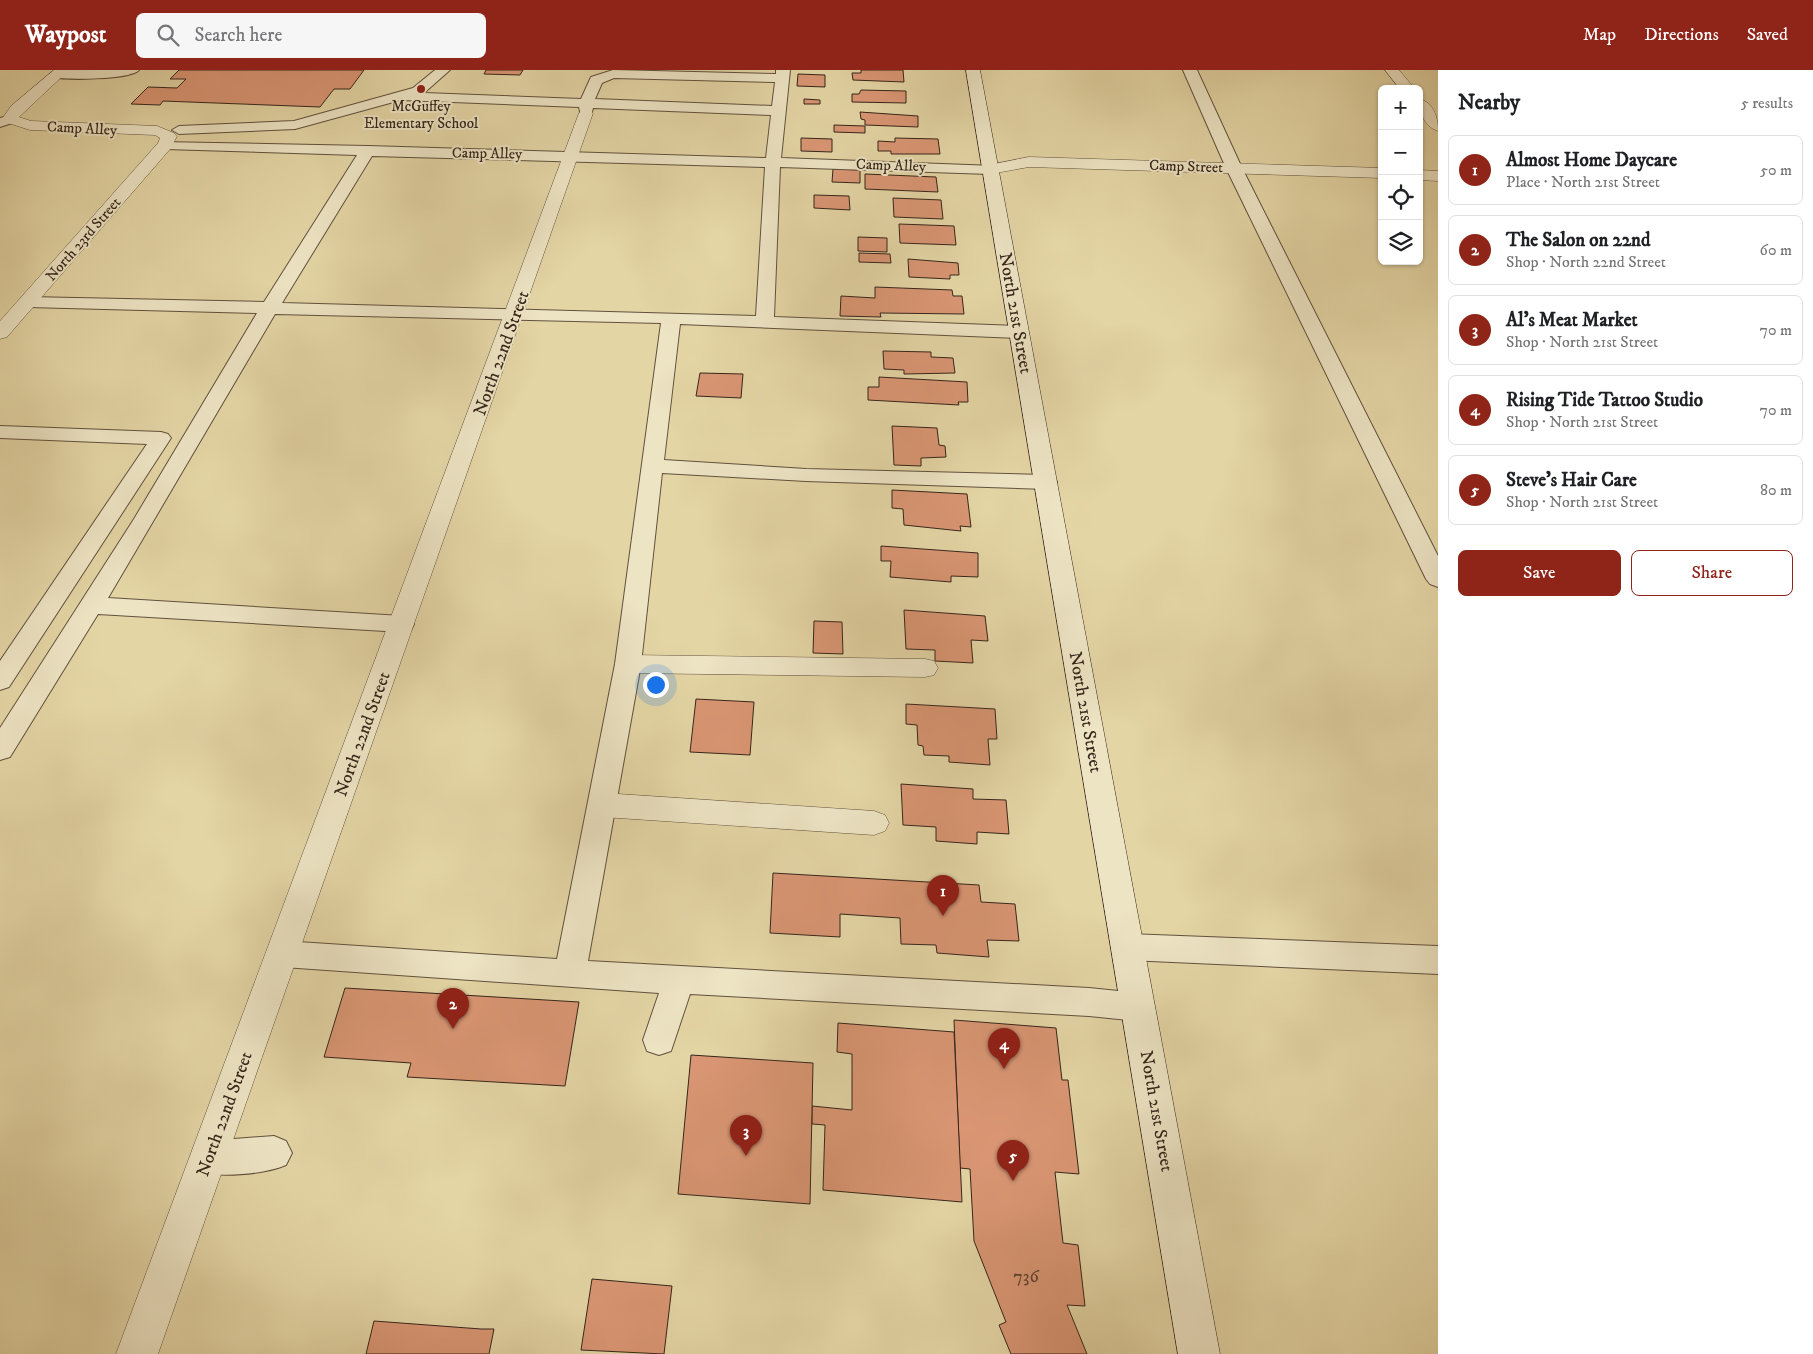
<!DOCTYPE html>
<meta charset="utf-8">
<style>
:root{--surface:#fff;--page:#f6f6f6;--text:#202124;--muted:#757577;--line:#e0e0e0;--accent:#8f2418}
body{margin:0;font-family:"IM FELL DW Pica",serif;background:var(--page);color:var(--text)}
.controls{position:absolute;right:15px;top:15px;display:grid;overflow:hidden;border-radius:8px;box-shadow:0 1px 4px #0004}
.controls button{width:45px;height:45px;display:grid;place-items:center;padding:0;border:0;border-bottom:1px solid var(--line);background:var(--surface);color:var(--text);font:25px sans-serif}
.you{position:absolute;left:655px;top:614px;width:18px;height:18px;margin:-12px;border:4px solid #fff;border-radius:50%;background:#1a73e8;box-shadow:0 0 0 8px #1a73e833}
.badge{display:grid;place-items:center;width:32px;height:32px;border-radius:50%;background:var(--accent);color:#fff;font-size:16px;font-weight:700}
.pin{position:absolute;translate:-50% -41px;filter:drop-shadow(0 1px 2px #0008)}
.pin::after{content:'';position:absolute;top:26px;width:18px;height:15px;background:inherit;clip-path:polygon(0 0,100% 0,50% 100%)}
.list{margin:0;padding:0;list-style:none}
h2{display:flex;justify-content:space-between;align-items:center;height:65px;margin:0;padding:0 20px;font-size:21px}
h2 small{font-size:16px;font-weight:400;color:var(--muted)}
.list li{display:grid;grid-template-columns:32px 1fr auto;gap:15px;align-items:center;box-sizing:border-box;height:70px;margin:0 10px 10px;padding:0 10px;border:1px solid var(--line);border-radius:8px}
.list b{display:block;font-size:19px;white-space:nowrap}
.list p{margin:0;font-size:16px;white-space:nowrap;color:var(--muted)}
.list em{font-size:16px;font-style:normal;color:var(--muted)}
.actions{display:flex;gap:10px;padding:15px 20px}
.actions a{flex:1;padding:11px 0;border:1px solid var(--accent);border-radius:8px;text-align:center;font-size:18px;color:var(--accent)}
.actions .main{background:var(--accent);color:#fff}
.icon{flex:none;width:28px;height:28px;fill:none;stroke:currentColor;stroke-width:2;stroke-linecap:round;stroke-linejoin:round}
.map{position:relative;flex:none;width:1438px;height:1284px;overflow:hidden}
header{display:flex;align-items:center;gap:30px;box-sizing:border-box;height:70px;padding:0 25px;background:var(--accent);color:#fff}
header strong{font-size:24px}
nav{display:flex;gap:28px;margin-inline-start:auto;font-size:18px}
.search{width:350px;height:45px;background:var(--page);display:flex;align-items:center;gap:12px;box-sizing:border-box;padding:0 18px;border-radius:8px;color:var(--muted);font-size:19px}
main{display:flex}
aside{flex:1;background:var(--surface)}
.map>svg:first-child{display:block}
.building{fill:#da9674;stroke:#35251a}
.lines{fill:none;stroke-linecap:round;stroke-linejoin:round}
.lane-casing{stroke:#61513d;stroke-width:2}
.street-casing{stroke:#61513d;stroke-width:1}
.secondary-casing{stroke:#35251a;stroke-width:1}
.lane{fill:#ede4c4;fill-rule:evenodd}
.street{fill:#ede4c4;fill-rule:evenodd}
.secondary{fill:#ede4c4;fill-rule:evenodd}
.poi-dot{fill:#8f2418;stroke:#ede4c4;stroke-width:2}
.labels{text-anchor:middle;stroke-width:4;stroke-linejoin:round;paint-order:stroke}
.far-poi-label{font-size:15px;fill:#35251a;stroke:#ede4c4}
.far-street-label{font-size:15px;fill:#35251a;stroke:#ede4c4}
.street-label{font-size:18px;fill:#35251a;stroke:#ede4c4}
.near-number-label{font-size:18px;fill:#5e4130}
</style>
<header>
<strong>Waypost</strong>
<div class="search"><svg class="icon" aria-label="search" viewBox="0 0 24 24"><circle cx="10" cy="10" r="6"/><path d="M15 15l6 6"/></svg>Search here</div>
<nav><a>Map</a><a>Directions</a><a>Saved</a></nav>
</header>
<main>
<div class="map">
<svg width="1438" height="1284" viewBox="0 0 1438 1284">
<rect width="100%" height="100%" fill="#e4d5a5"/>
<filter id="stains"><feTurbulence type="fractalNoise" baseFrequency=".004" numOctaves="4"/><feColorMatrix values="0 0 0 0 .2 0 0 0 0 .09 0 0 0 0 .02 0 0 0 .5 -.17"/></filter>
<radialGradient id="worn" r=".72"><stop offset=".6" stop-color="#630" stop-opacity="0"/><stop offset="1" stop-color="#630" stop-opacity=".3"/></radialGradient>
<!-- building -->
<g class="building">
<polygon points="179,0 364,0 350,19 334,19 320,37 163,31 160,35 131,34 148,17 177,18 186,9 170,9"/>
<polygon points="486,0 523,0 520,5 484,4"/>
<polygon points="861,0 903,0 904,12 853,10 852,3 861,3"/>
<polygon points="798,4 825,5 825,17 797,16"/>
<polygon points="861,20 906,21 906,33 852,32 852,24 859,24"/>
<polygon points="804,29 820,30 820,34 804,34"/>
<polygon points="860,42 918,46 918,57 865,55 865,50 861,49"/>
<polygon points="834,55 865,56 865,63 834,62"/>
<polygon points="801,68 832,69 832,82 801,81"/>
<polygon points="895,68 938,69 940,84 891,84 891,81 878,81 878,71 895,72"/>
<polygon points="833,99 860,100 860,113 832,112"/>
<polygon points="865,104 936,107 938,122 865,119"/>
<polygon points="814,125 849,126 850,140 814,138"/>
<polygon points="893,128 941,130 943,149 894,147"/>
<polygon points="899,154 954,156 956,175 900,173"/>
<polygon points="858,167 887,168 887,182 858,181"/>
<polygon points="859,183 890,184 891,193 859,192"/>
<polygon points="908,189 958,193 959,205 950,205 950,209 909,207"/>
<polygon points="875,217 952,220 953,226 962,226 964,244 880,243 881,247 840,246 841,226 875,228"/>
<polygon points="883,281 931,282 931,287 953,288 955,303 904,304 904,300 884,299"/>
<polygon points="700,303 743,304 741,328 696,326"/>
<polygon points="879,307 967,312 968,332 958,332 959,335 868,330 868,317 879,317"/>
<polygon points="892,356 937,358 939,375 945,376 946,387 921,388 921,396 894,395"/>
<polygon points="892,420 967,424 971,457 960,456 961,461 904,455 903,439 892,438"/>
<polygon points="881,476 978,483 978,507 951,506 951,512 890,507 891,491 881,491"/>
<polygon points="904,540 985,546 988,571 971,570 973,593 935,591 935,580 906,579"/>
<polygon points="814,551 842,552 843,584 813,583"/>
<polygon points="696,629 754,632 750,685 690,682"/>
<polygon points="906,634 995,639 997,669 988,669 990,695 949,692 949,686 924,685 923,676 918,675 917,655 906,654"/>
<polygon points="901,714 973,719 973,729 1006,730 1009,764 977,762 977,774 936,771 936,757 903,755"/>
<polygon points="773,803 979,815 981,832 1015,834 1019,871 987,870 989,887 937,883 936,875 901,874 900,848 840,844 840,867 770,863"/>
<polygon points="345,918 579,932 565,1016 407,1007 411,993 324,987"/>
<polygon points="954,950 1056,958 1062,1010 1068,1010 1079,1104 1055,1102 1063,1173 1078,1175 1085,1236 1067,1235 1087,1284 1011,1284 999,1255 1006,1252 974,1171 970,1099 960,1098"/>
<polygon points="838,953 954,962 962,1132 823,1120 825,1055 812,1054 812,1036 852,1040 852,984 837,982"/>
<polygon points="691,985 813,993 810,1134 678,1124"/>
<polygon points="592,1209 672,1216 664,1284 581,1280"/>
<polygon points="374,1251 481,1259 494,1259 489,1284 366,1284"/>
</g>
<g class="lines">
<defs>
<g id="lane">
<path d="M57,0H139C130,10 66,10 52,7L50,4Z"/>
<path d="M435,0H450L424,23L581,29L591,7L613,0L776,4V0H790L781,88L995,96L998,99L990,104L780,97L774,247L1019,256L1026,258L1028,262L1026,266L1019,268L680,254L664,390L806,399L1046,405L1054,407L1057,412L1054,417L1046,419L806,411L662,403L641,594L588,891L1089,918L1138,923L1149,927L1154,937L1149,947L1138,951L1089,946L690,924L671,981L659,985L647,981L643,970L659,923L283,897L272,894L267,884L272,874L283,871L557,889L615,594L661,253L275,244L108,528L402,546L411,548L414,554L411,560L402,562L98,544L10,687L0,690V658L134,449L257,243L28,237L22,236L19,232L22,228L28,227L264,232L357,85L165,79L158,75L160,72L368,76L766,88L771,45L593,38L591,46H581L579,37L401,30L295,59L179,64L172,60L179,56L294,51L413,18ZM614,8L775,12L772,36L595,29L602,13ZM372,86L765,97L756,246L282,233Z"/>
<polygon points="1183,0 1197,0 1242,98 1438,486 1438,517 1430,514 1426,509 1226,98"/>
<polygon points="10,45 15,46 17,49 15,52 0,57 0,48"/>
<polygon points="0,356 161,362 168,364 171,368 9,617 0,620 0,591 147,374 0,368"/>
<polygon points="1128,864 1438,876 1438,904 1128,890 1117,886 1113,877 1117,868"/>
<path d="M274,1066L286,1071L292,1083L286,1095C265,1104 217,1109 196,1100L190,1088L196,1076L208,1071Z"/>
</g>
<g id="street">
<polygon points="54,0 69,0 19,47 31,51 157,56 174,63 177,66 171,78 7,267 0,269 0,251 158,73 160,68 155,65 30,60 5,52 2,49 11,36"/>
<polygon points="1385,0 1399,0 1415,19 1400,19"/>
<path d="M1419,29C1434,32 1438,48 1438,61C1424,57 1419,41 1419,29Z"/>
<polygon points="586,39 593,43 158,1284 116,1284 579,43"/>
<polygon points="1029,87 1382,98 1382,108 1029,97 990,104 982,99 984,96"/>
<polygon points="1419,100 1438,101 1438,111 1419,110"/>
<polygon points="628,585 925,589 934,591 938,598 934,605 925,607 628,603 619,601 615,594 619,587"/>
<polygon points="603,723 874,741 885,745 889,753 885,761 874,765 603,747 593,743 588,735 593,727"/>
</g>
<polygon id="secondary" points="966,0 980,0 1220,1284 1178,1284"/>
</defs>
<!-- lane casing -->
<use href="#lane" class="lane-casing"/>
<!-- street casing -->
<use href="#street" class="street-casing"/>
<!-- secondary casing -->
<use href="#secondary" class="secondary-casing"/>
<!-- lane -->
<use href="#lane" class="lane"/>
<!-- street -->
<use href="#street" class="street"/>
<!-- secondary -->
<use href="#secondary" class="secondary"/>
</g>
<!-- markers -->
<circle class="poi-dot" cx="421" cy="19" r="5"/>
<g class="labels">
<!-- far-poi labels -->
<g class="far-poi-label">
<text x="421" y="41">McGuffey<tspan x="421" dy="17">Elementary School</tspan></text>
</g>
<!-- far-street labels -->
<g class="far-street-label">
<text transform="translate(82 58) rotate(3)" y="5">Camp Alley</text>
<text transform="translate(487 83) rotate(1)" y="5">Camp Alley</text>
<text transform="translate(891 95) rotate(2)" y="5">Camp Alley</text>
<text transform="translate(1186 96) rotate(2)" y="5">Camp Street</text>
<text transform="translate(83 169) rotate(-49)" y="5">North 23rd Street</text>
</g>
<!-- street labels -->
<g class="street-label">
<text transform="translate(1016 243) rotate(80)" y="6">North 21st Street</text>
<text transform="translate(501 283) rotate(-70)" y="6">North 22nd Street</text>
<text transform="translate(1086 642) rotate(80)" y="6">North 21st Street</text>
<text transform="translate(362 664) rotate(-70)" y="6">North 22nd Street</text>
<text transform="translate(1157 1041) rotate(80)" y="6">North 21st Street</text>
<text transform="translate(224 1044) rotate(-70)" y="6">North 22nd Street</text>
</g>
<!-- near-number labels -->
<g class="near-number-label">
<text x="1026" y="1212">736</text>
</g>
</g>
<rect width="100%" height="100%" filter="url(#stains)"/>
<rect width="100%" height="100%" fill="url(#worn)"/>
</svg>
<div class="controls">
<button>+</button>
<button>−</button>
<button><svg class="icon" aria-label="locate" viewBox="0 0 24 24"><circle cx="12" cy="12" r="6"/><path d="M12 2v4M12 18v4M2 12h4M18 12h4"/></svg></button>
<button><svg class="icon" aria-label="layers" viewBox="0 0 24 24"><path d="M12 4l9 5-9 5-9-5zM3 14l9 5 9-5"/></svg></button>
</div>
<div class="you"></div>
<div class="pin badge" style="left:943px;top:846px">1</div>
<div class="pin badge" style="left:453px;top:959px">2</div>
<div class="pin badge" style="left:746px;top:1086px">3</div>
<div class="pin badge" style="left:1004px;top:999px">4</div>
<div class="pin badge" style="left:1013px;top:1111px">5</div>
</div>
<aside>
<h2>Nearby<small>5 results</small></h2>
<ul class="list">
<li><span class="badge">1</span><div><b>Almost Home Daycare</b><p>Place · North 21st Street</p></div><em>50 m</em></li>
<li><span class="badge">2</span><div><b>The Salon on 22nd</b><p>Shop · North 22nd Street</p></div><em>60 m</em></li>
<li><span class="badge">3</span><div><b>Al's Meat Market</b><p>Shop · North 21st Street</p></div><em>70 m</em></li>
<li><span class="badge">4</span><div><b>Rising Tide Tattoo Studio</b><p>Shop · North 21st Street</p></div><em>70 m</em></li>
<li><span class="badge">5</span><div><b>Steve's Hair Care</b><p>Shop · North 21st Street</p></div><em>80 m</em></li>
</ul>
<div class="actions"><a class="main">Save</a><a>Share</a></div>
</aside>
</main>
